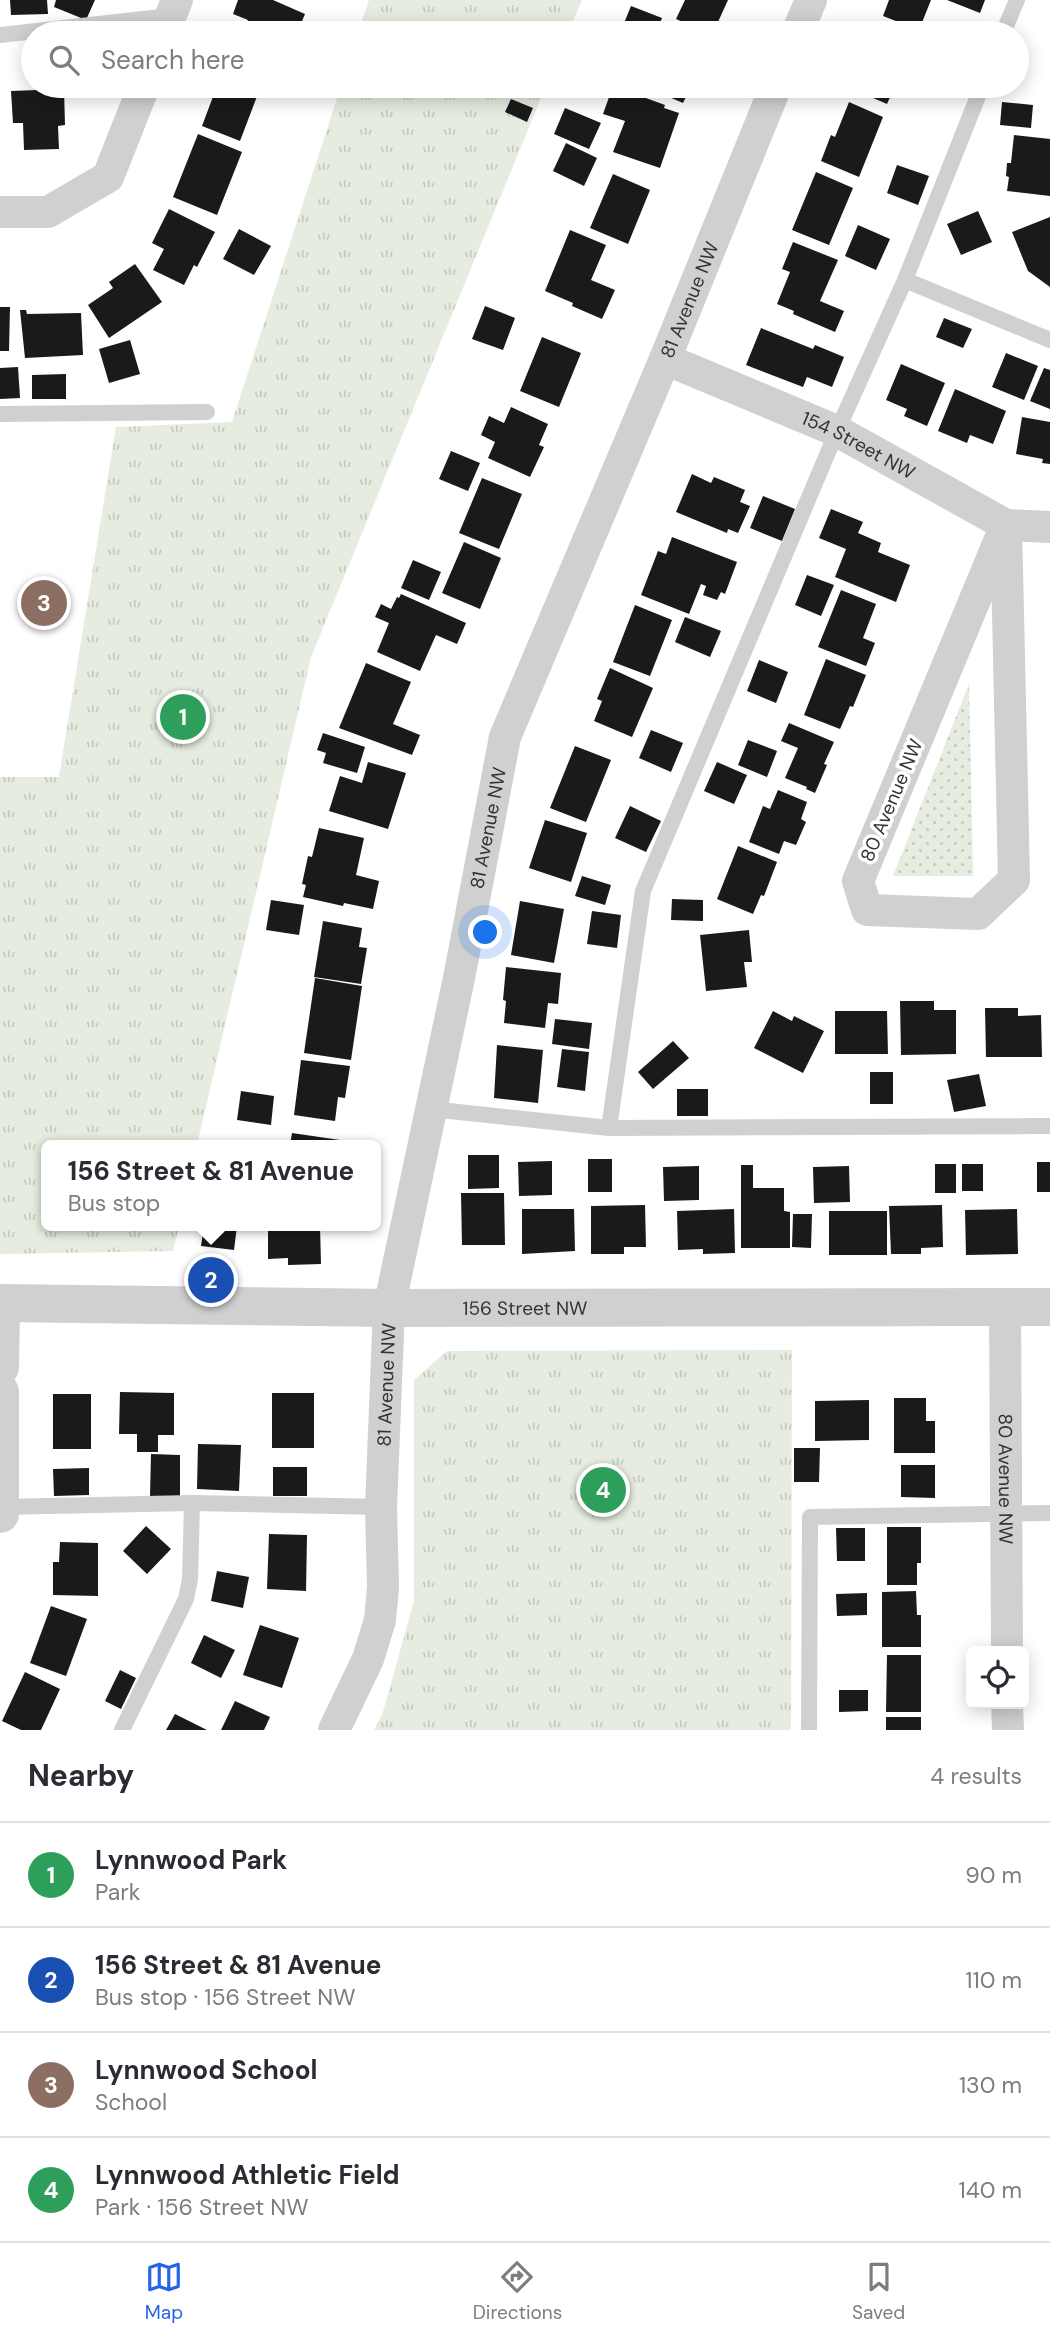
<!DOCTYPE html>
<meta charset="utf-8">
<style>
:root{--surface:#fff;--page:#f7f7f7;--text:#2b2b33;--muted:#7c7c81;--line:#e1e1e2;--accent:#2563eb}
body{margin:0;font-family:"DM Sans",sans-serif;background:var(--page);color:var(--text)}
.controls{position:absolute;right:21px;bottom:21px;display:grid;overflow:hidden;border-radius:10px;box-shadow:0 4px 18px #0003}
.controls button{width:63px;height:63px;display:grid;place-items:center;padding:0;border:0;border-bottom:2px solid var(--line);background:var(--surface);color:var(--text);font:35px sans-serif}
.you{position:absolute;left:486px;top:933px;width:24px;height:24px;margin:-18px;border:5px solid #fff;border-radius:50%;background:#1a73e8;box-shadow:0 0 0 10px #1a73e833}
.badge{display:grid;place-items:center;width:46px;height:46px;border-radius:50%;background:var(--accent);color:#fff;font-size:23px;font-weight:700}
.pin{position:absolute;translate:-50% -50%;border:4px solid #fff;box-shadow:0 2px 7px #0006}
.popup{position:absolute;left:41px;top:1140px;width:340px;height:91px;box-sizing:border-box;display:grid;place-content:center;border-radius:10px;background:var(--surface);filter:drop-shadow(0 2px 5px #0005);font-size:23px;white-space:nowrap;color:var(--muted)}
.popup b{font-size:26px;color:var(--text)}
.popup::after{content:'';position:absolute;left:50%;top:100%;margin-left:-14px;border:14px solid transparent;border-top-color:var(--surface)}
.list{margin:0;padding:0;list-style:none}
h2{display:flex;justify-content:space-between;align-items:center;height:91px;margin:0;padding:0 28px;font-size:30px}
h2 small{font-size:23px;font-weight:400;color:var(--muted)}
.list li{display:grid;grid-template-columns:46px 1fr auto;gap:21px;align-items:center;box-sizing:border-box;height:105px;padding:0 28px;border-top:2px solid var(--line)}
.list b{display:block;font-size:26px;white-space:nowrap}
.list p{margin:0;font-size:23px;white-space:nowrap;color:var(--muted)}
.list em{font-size:23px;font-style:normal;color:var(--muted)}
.icon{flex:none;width:38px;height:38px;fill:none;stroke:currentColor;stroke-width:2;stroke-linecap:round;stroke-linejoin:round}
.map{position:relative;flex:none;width:1050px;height:1730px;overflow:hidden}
.search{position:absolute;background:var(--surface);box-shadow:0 4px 18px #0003;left:21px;right:21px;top:21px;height:77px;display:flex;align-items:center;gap:18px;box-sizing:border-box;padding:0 24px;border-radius:38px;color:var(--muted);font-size:26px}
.sheet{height:511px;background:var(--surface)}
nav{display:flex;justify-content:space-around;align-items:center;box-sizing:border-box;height:98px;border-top:2px solid var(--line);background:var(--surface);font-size:19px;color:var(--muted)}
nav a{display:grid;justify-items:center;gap:4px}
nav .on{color:var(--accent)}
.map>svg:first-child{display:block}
.grass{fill:url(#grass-dots)}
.park{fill:url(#park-tufts)}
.building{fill:#1a1a1a}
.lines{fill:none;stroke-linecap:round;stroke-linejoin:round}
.service{stroke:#d0d0d0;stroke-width:16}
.minor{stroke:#d0d0d0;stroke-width:32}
.tertiary{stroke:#d0d0d0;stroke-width:38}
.labels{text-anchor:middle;stroke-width:7;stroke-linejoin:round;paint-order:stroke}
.street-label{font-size:19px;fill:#333;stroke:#fff}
</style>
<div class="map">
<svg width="1050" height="1730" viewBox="0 0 1050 1730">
<defs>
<pattern id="grass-dots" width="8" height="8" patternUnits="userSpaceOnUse" patternTransform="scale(1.75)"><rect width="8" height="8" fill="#e6ecdf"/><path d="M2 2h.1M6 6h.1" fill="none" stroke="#c6cbc0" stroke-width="1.8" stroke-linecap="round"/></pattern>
<pattern id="park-tufts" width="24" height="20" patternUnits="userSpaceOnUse" patternTransform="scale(1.75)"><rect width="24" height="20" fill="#e6ecdf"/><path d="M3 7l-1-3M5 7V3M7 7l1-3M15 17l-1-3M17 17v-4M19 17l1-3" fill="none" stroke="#c6cbc0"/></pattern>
</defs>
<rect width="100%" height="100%" fill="#fff"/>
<!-- grass -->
<polygon class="grass" points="969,684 973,876 893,876"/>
<!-- park -->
<g class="park">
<polygon points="369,0 582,0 568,33 358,33"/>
<polygon points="341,86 546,86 311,657 197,1145 46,1145 46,1226 179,1226 173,1251 0,1254 0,777 59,777 116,427 232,422"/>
<polygon points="792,1350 791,1730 374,1730 383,1712 414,1601 414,1380 447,1351"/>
</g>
<!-- building -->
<g class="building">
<polygon points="10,0 47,0 48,14 11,15"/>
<polygon points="56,0 95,0 86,20 54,7"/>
<polygon points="238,0 273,0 305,14 297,33 242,33 248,20 233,14"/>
<polygon points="685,0 728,0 713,33 708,33 676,19"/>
<polygon points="889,0 931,0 919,30 883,16"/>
<polygon points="947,0 985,0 980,13"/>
<polygon points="631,6 662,18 656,33 620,33"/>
<polygon points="217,86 261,86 240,141 202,126"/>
<polygon points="613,86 665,105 664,108 679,113 660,168 613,152 625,121 603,114"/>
<polygon points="649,86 691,86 683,103 648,88"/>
<polygon points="860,86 895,86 887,104 857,91"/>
<polygon points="64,89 65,125 58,126 59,149 24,150 23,123 13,123 11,91"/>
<polygon points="511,99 533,108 527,122 505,112"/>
<polygon points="849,102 883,117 859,177 821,161 831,135 835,137"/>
<polygon points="1002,102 1033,105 1031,128 1000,125"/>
<polygon points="565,108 601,123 589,149 554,134"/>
<polygon points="198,134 242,152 217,215 173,197"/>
<polygon points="1014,135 1050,139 1050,196 1007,191 1009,177 1006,176 1007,163 1011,163"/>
<polygon points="566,143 597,158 584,186 553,171"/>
<polygon points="897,165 929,176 918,205 887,193"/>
<polygon points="816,172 853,188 829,245 792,230"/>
<polygon points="613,174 650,190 628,244 590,228"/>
<polygon points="169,209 215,232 197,267 194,265 184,285 153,270 164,249 152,243"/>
<polygon points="978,211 992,242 961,255 947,224"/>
<polygon points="1050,217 1050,287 1028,271 1012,232"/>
<polygon points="858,225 890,239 876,270 845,256"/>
<polygon points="239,229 271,246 254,275 223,259"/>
<polygon points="570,230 606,245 591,280 615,290 602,319 572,306 573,303 545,291"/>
<polygon points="793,242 838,260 820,301 844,311 835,332 793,314 794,311 777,304 790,272 782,269"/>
<polygon points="135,264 162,302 109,338 88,305 113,288 109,282"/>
<polygon points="485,306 515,318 503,350 472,339"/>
<polygon points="0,307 10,307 9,351 0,351"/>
<polygon points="20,310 26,310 27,314 81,313 83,355 25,358"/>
<polygon points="944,318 972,329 963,348 936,337"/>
<polygon points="761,328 813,349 815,345 844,357 832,387 807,377 803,387 746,365"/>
<polygon points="542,337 581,353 559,407 520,391"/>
<polygon points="130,340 140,374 109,383 99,349"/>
<polygon points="1006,353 1038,366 1024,400 992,387"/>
<polygon points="901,364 945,383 927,426 904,416 907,409 886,400"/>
<polygon points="18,367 20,398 0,399 0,368"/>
<polygon points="1044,368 1050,370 1050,409 1030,401"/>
<polygon points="66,374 66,399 32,399 32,375"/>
<polygon points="955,389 1006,411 993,444 970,435 967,443 938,431"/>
<polygon points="511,407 548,424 539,445 544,447 530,477 488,458 495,442 481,435 489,416 504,423"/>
<polygon points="1022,417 1050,422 1050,464 1042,463 1043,459 1016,454"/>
<polygon points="451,451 480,463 468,491 439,479"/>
<polygon points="692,474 711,483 714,477 745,490 740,502 750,506 738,533 728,529 727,533 676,512"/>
<polygon points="482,478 522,494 499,549 459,533"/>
<polygon points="763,496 795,509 782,541 750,528"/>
<polygon points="831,509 863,522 858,533 881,543 878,552 910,565 896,602 835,577 846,549 819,538"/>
<polygon points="672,537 737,562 725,594 721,592 717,600 703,595 706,586 701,584 689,614 641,595 658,551 666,554"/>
<polygon points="464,542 501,558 480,609 442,593"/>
<polygon points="413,560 441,572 429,600 401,588"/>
<polygon points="807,575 834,585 821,616 795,605"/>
<polygon points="841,590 876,604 863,638 875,643 866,666 818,647"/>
<polygon points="401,594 466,623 457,644 436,635 420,671 377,652 389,623 375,617 381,604 391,609 397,597 399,598"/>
<polygon points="635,605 672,620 650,676 613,662"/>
<polygon points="685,617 721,631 710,657 675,642"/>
<polygon points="826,659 866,675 853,707 850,706 840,729 804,715"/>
<polygon points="759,660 788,672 776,703 747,691"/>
<polygon points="366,663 411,682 393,724 420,735 412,755 339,728"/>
<polygon points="610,668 653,688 632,737 594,721 602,701 597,699"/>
<polygon points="789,723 834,742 824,764 827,765 815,793 806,789 807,787 785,778 798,748 781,741"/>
<polygon points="651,730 683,743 671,772 639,758"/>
<polygon points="323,733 365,747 357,773 323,763 326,753 317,750"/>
<polygon points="748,740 777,751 767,777 738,765"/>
<polygon points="575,746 611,760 586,822 550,808"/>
<polygon points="368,762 406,773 388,829 329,811 340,776 362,783"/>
<polygon points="717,762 747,775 734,804 704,791"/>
<polygon points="778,790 807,802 801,819 806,822 796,845 784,841 779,854 749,842 763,806 770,809"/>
<polygon points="630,806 661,821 646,852 615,838"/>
<polygon points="545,820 587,833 571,882 529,868"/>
<polygon points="319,828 364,838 356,875 379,881 373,909 344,903 343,906 303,897 306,885 302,884 308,856 312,857"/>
<polygon points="738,846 777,862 764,896 761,895 753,914 717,899"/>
<polygon points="582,876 611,885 605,905 575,896"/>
<polygon points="672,899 703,900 703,921 671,920"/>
<polygon points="271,900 304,905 299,935 266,930"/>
<polygon points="520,901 564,909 554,963 511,955"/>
<polygon points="592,911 621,915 617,948 587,944"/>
<polygon points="323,921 362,928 359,947 367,948 361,984 314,977"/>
<polygon points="749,930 752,962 744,962 747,987 706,991 700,935"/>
<polygon points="506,967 561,973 558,1004 548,1003 545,1028 504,1023 506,1001 503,1000"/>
<polygon points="315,978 362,986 351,1060 304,1053"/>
<polygon points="900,1001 934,1001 934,1010 956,1010 956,1054 901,1055"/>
<polygon points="985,1008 1018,1008 1018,1016 1041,1015 1042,1057 986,1057"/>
<polygon points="773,1011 792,1021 794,1016 824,1031 803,1073 754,1048"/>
<polygon points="835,1011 887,1011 888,1054 835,1054"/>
<polygon points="555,1019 592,1023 589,1049 552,1044"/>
<polygon points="673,1041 689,1058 653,1089 638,1072"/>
<polygon points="497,1045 543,1050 538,1103 494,1098"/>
<polygon points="562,1049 589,1052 585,1091 557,1087"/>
<polygon points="301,1060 350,1066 345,1098 338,1097 335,1121 294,1115"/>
<rect x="870" y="1072" width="23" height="32"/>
<polygon points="979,1074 986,1106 954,1112 947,1080"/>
<rect x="677" y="1089" width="31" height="27"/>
<polygon points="241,1091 274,1096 271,1125 237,1120"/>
<polygon points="292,1133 340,1140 339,1145 290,1145"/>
<polygon points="468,1155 499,1155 499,1188 468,1189"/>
<rect x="588" y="1159" width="24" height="33"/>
<polygon points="552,1161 552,1195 519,1196 518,1162"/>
<rect x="1037" y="1162" width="13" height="30"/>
<rect x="935" y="1164" width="21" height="29"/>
<rect x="962" y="1164" width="21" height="27"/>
<polygon points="741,1165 753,1165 753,1188 784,1188 784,1211 790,1212 790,1248 741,1248"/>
<polygon points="699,1166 699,1200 664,1201 663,1167"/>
<polygon points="849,1166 850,1202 814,1203 813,1167"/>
<polygon points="461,1193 504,1193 505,1245 462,1245"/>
<polygon points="645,1205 646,1247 624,1247 624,1254 591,1254 591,1206"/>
<polygon points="942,1205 943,1247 921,1248 921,1254 891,1254 889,1206"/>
<polygon points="522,1209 574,1209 575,1251 522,1254"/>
<polygon points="734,1209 735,1253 703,1254 703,1249 678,1250 677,1211"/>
<polygon points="1017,1209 1018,1254 966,1255 965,1210"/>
<rect x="829" y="1211" width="58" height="44"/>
<polygon points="793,1214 812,1214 811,1248 792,1247"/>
<polygon points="204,1226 237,1226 234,1250 201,1246"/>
<polygon points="268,1226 320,1226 321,1264 288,1265 288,1258 268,1259"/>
<polygon points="120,1392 174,1393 174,1435 158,1435 158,1452 137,1452 137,1434 119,1434"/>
<rect x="272" y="1393" width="42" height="55"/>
<rect x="53" y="1394" width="38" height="55"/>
<polygon points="894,1398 926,1398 926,1421 935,1421 935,1453 894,1453"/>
<polygon points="869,1400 869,1440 815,1441 815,1401"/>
<polygon points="198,1444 241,1445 239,1491 197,1489"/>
<polygon points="794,1448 820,1448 819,1482 794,1482"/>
<polygon points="151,1454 180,1455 180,1496 150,1496"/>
<polygon points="901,1465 935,1465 935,1498 901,1497"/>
<rect x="273" y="1467" width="34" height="29"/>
<polygon points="89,1468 89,1495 54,1496 53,1469"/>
<polygon points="146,1526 171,1549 147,1574 123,1551"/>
<polygon points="887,1527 921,1527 921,1563 917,1563 917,1585 887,1585"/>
<polygon points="836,1528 865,1528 865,1561 837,1561"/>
<polygon points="269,1534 307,1535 306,1591 267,1589"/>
<polygon points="60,1542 98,1543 98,1596 53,1595 53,1562 59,1562"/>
<polygon points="217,1571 249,1577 243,1608 211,1601"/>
<polygon points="916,1591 917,1615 921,1615 921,1647 882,1647 882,1592"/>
<polygon points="867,1593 867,1615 837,1616 836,1594"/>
<polygon points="51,1606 87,1619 66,1676 30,1663"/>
<polygon points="260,1625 299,1638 282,1688 243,1675"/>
<polygon points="204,1635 235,1650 221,1678 191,1663"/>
<polygon points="887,1655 921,1655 921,1712 886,1712"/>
<polygon points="120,1670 136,1678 121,1709 105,1701"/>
<polygon points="25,1672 60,1689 41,1730 21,1730 2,1721"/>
<polygon points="839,1690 868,1690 868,1711 839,1712"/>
<polygon points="235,1701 270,1717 264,1730 221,1730"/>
<polygon points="175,1714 207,1730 166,1730"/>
<rect x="886" y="1717" width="35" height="13"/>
</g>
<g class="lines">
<!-- service -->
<g class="service">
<polyline points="1003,33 1017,0"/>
<polyline points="0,35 170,16"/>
<polyline points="905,280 1050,340"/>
<polyline points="0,414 207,412"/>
<polyline points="431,1109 609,1128 1050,1126"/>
<polyline points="609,1128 643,891 837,431 905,280 982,86"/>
<polyline points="0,1507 192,1503 381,1507"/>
<polyline points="122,1730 186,1599 190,1579 192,1503"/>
<polyline points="809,1730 810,1517 1050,1513"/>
</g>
<!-- minor -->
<g class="minor">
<polyline points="164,33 177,0"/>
<polyline points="797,33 811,0"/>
<polyline points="0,212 48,212 108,177 144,86"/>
<path id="s1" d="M665,359L837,431L1006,525L1050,527"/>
<polygon points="1006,525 1014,880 978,914 867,910 858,881"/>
<path id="s2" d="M1005,1307L1007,1651"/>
<polyline points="1007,1704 1008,1730"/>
<path id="s3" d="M334,1730L368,1659L380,1620L383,1587L381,1507L389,1308L459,978L505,737L665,359L776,86"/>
</g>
<!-- tertiary -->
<g class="tertiary">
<path id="s4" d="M0,1303L389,1308L1050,1307"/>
<polyline points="0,1367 1,1303"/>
<polyline points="0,1392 0,1514"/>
</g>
</g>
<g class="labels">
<!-- street labels -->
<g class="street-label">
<text dy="7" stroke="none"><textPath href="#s3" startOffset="1489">81 Avenue NW</textPath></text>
<text dy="7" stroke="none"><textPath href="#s1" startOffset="212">154 Street NW</textPath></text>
<text transform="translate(891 800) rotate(-67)" y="7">80 Avenue NW</text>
<text dy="7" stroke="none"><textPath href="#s3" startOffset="922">81 Avenue NW</textPath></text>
<text dy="7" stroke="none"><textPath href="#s4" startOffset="525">156 Street NW</textPath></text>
<text dy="7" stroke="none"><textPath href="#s3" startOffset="355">81 Avenue NW</textPath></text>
<text dy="7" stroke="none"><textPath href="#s2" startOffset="172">80 Avenue NW</textPath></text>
</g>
</g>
</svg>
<div class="controls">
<button><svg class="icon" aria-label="locate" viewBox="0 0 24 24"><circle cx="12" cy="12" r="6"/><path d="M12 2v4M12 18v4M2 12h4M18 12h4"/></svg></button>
</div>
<div class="you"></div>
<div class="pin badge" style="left:183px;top:717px;background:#2e9e5b">1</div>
<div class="pin badge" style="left:211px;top:1280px;background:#1a4fb4">2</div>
<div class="popup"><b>156 Street &amp; 81 Avenue</b>Bus stop</div>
<div class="pin badge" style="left:44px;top:603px;background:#8d6e63">3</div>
<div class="pin badge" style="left:603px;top:1490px;background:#2e9e5b">4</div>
<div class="search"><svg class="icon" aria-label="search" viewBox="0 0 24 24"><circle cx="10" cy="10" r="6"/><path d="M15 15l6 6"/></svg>Search here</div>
</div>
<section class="sheet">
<h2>Nearby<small>4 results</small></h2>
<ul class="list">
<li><span class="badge" style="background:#2e9e5b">1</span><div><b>Lynnwood Park</b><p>Park</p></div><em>90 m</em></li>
<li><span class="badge" style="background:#1a4fb4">2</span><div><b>156 Street &amp; 81 Avenue</b><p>Bus stop · 156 Street NW</p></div><em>110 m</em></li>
<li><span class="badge" style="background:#8d6e63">3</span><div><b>Lynnwood School</b><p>School</p></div><em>130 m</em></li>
<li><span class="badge" style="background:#2e9e5b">4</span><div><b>Lynnwood Athletic Field</b><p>Park · 156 Street NW</p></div><em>140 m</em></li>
</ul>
</section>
<nav>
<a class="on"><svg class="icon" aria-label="map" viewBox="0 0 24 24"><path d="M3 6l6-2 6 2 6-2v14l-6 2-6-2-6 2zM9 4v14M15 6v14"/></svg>Map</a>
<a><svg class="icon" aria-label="directions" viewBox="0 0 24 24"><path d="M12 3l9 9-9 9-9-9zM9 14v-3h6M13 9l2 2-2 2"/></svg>Directions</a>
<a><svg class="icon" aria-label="saved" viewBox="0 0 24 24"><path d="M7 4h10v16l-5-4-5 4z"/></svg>Saved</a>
</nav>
